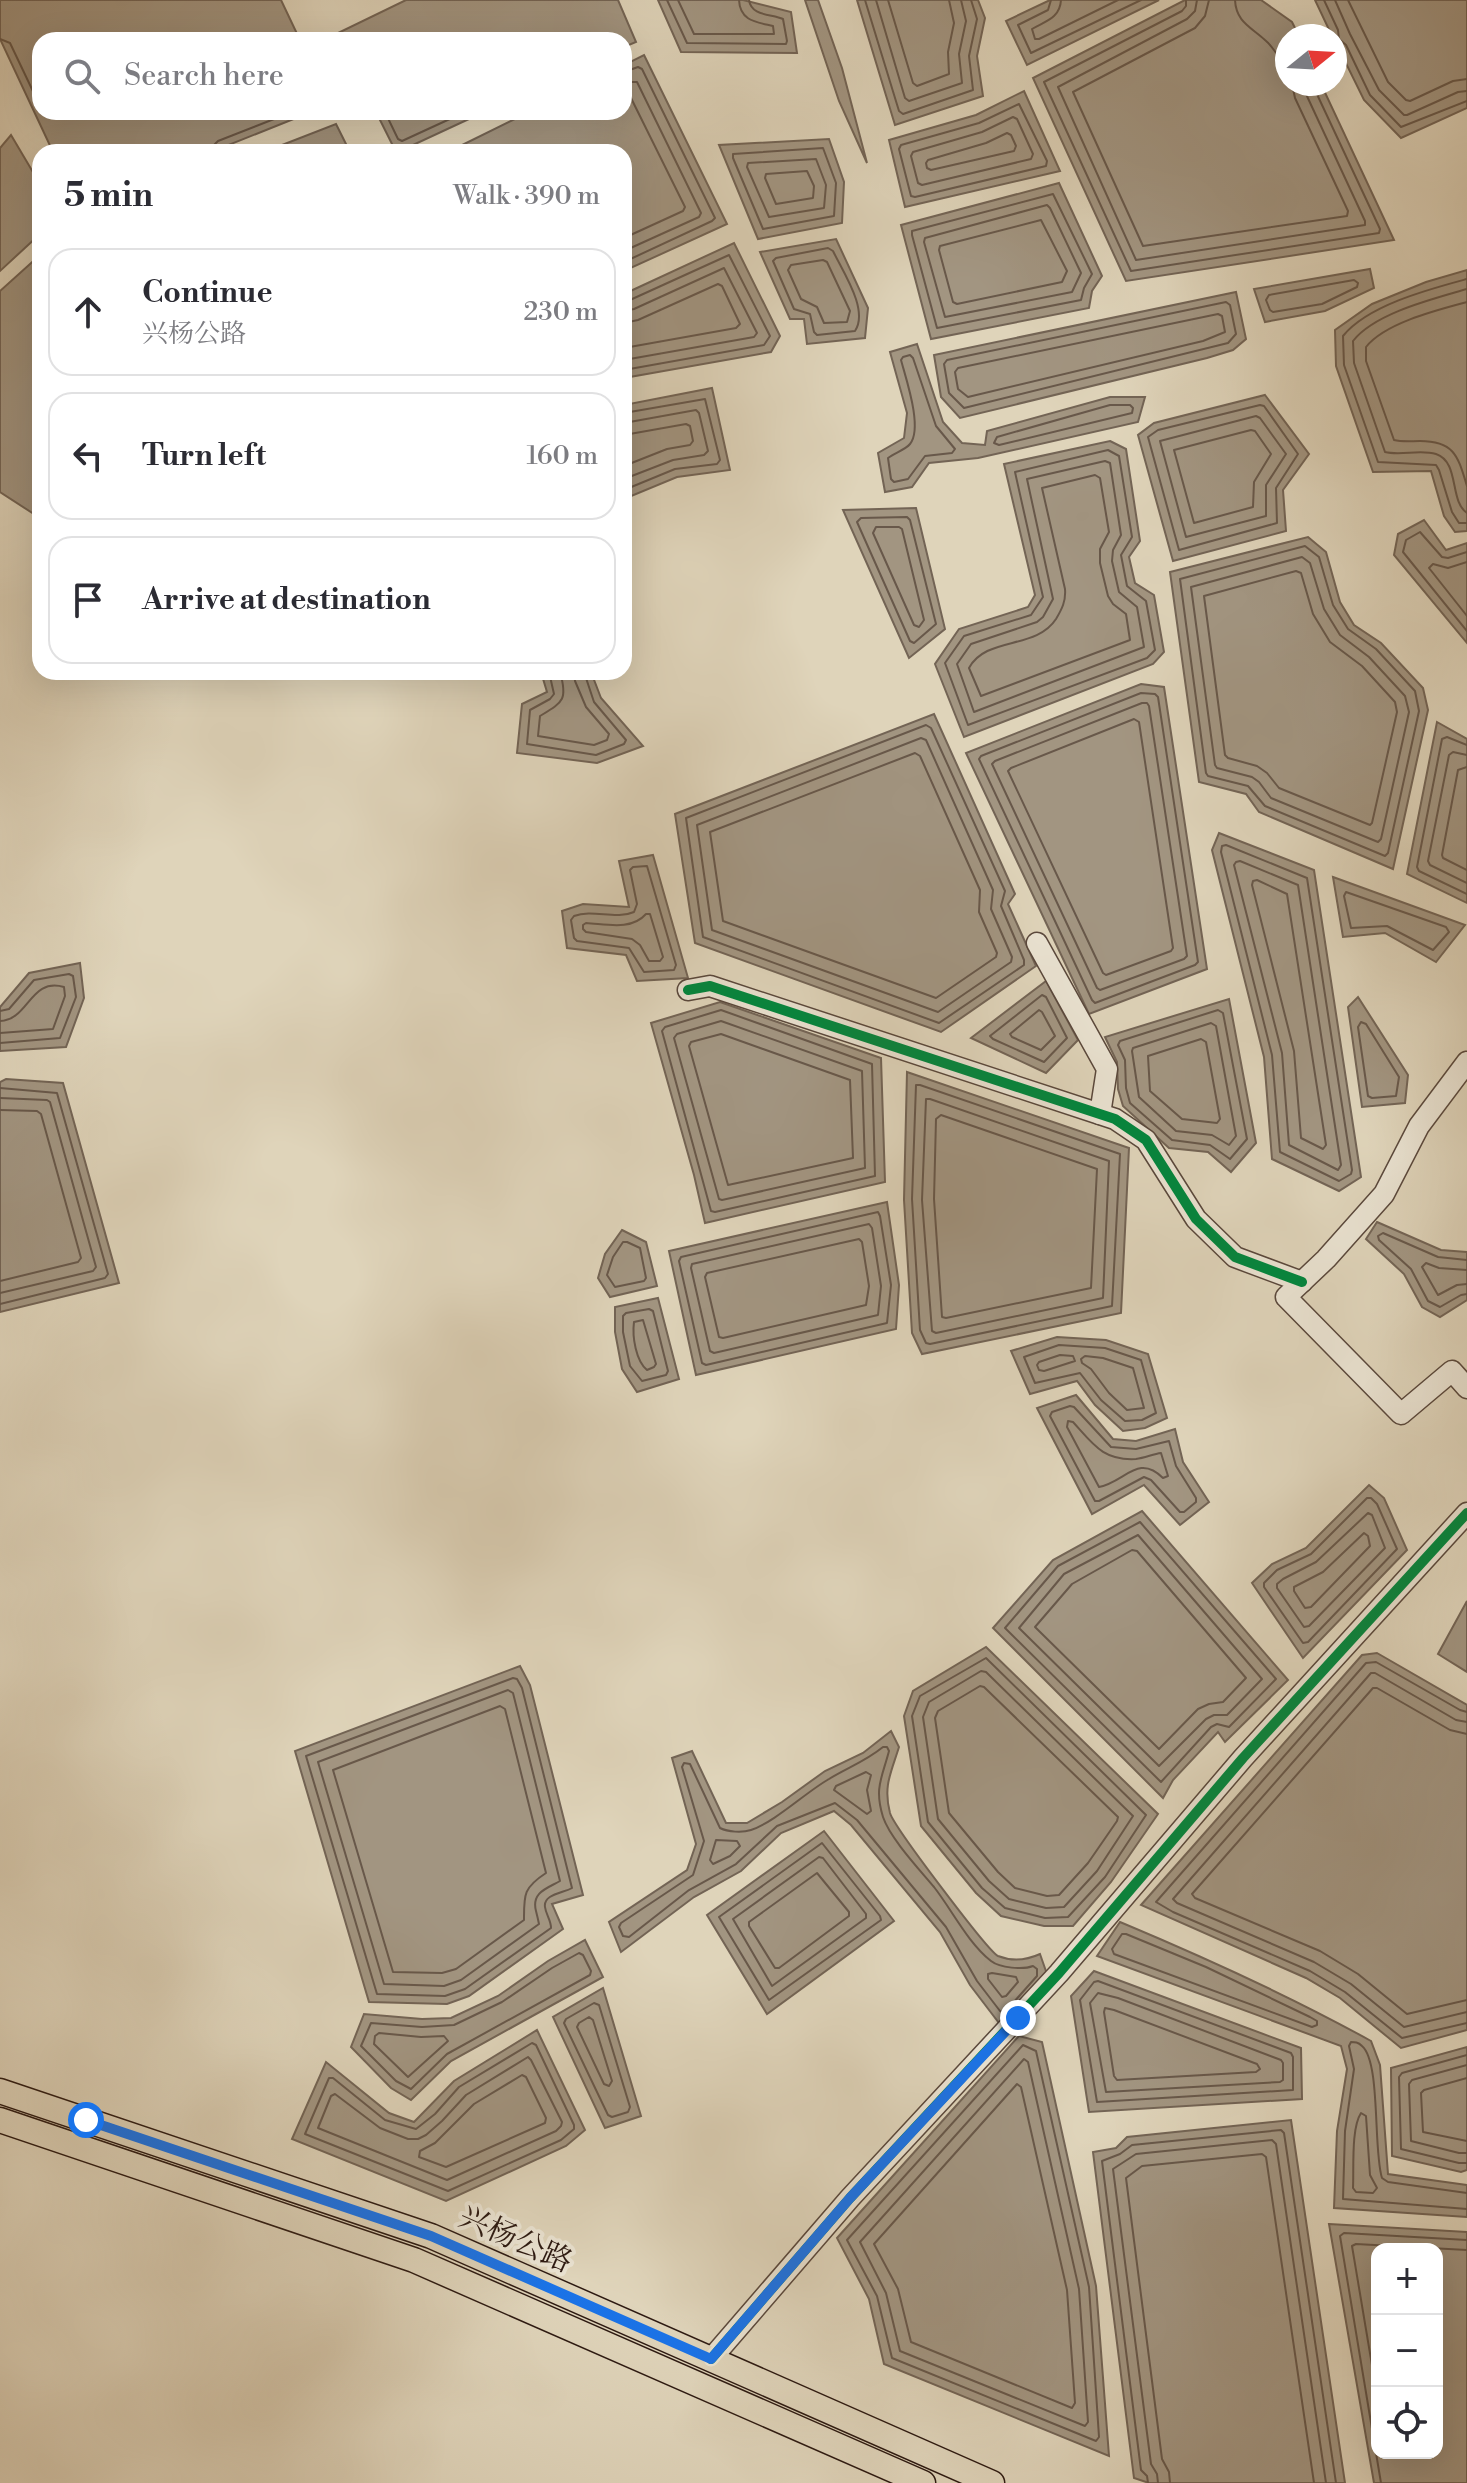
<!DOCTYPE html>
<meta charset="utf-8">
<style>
:root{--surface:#fff;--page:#f7f7f7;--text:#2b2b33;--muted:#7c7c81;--line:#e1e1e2}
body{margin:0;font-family:"Libre Bodoni","Noto Serif SC",serif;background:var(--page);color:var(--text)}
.controls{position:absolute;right:24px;bottom:24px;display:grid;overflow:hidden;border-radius:16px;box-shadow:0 8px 32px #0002}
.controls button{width:72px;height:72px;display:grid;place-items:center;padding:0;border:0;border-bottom:2px solid var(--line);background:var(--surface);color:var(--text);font:40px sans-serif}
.compass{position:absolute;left:1275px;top:24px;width:72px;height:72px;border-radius:50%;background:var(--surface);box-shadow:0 8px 32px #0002;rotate:72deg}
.stop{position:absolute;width:24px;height:24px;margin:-18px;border:6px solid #1a73e8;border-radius:50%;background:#fff}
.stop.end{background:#1a73e8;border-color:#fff;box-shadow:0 2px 8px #0008}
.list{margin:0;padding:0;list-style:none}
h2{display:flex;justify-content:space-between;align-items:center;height:104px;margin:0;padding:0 32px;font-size:34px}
h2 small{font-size:26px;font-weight:400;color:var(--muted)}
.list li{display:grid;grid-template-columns:52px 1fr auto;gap:24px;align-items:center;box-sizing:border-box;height:128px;margin:0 16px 16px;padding:0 16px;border:2px solid var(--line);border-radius:24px}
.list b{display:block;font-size:30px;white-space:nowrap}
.list p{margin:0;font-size:26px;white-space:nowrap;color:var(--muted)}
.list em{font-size:26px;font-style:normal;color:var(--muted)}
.icon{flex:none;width:44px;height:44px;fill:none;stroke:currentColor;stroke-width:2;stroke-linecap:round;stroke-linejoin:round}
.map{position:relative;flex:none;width:1467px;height:2483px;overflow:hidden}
.search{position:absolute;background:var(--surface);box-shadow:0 8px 32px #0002;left:32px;top:32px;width:600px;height:88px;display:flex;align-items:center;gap:20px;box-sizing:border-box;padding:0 28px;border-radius:24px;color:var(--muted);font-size:30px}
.panel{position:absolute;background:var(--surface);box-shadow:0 8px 32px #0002;left:32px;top:144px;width:600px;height:536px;border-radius:24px}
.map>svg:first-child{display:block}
.water{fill:#a29581;stroke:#736455;stroke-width:2;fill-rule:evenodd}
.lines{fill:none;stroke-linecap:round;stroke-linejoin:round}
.shore{stroke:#68584a;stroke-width:2}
.minor-casing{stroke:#5a483c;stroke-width:23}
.major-casing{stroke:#2d1a12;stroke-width:27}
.minor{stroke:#eae3d2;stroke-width:20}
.major{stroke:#dfd4ba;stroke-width:24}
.cycleway-casing{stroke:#eae3d2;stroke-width:15}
.cycleway{stroke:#00873e;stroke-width:10}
.route{stroke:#1a73e8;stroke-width:10}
.labels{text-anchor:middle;stroke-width:8;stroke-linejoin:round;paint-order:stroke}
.street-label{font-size:30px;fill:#2d1a12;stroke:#eae3d2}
</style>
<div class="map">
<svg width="1467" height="2483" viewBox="0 0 1467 2483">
<rect width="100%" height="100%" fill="#dfd4ba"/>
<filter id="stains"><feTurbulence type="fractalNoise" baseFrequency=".0025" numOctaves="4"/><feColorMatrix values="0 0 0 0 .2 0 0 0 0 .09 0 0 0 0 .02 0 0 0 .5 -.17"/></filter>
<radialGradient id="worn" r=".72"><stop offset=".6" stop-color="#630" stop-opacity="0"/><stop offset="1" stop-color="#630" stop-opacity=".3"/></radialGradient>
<!-- water -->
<g class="water">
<polygon points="0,0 281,0 300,40 40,40 40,112 311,112 211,152 53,152 0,39"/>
<polygon points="406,0 618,0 636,42 624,47 624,40 341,40 338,33"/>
<polygon points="658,0 743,0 791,12 797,53 681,52"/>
<polygon points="805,0 818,0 842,68 867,163 839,101"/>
<polygon points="857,0 978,0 985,18 977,56 983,96 895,125"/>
<polygon points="1050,0 1159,0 1027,65 1006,21"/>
<polygon points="1185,0 1261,0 1292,22 1299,36 1287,36 1287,84 1321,84 1394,240 1126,281 1033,78"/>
<polygon points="1315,0 1467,0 1467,108 1401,138 1364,100 1335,41 1335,36 1332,36"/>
<polygon points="644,55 727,224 624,271 624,152 448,152 529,112 624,112 624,65"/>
<polygon points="1024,91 1060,171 905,207 889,140 976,115"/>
<polygon points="376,112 484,112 398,152 396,152"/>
<polygon points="336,124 350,152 264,152"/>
<polygon points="11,135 40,184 40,234 0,271 0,148"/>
<polygon points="829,139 844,182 842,223 758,239 719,145"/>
<polygon points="1059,183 1102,276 1092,291 1089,308 931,339 901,225"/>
<polygon points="836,239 868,308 865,338 807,344 804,319 790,319 760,252"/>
<polygon points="734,243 780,336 771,352 624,378 624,294"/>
<polygon points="40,255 40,518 0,492 0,291"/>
<polygon points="1370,269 1374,288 1325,311 1265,322 1254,289"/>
<polygon points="1467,270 1467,531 1455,532 1444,516 1431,471 1373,472 1336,366 1335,330 1372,304 1426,282"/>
<polygon points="1236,292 1246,339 1233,350 1207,358 960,418 941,397 934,355"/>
<polygon points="917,344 943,422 962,443 985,445 987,431 1110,397 1145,397 1138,422 978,458 929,463 912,487 885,492 878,453 904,438 907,413 890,352"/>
<polygon points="712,388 730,470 677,477 624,499 624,405"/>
<polygon points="1265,395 1309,454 1283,490 1286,531 1173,561 1138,435 1154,423"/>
<polygon points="1110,441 1126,449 1140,541 1129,557 1135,583 1154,595 1164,652 1153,664 964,737 935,664 959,629 1028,607 1035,595 1004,464"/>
<polygon points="916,508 945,629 909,658 843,510"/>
<polygon points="1424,520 1446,550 1467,543 1467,643 1394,555 1398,534"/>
<polygon points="1308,537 1326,552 1340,602 1354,625 1381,643 1423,688 1428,710 1393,869 1259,812 1246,794 1199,782 1170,572"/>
<polygon points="541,672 591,672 601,698 643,746 597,763 517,753 522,704 547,692"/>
<polygon points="1141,684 1164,687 1207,969 1089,1014 966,753"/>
<polygon points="934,714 1015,894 1008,904 1036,966 941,1032 695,943 675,814"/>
<polygon points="1437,722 1467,739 1467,903 1407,874"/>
<polygon points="1219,833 1314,870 1361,1177 1339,1191 1272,1159 1264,1057 1212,850"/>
<polygon points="653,855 688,978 637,981 626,955 567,948 562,911 583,904 629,907 619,861"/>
<polygon points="1333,877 1465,925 1436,962 1385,933 1343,937"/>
<polygon points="80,963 84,998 66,1047 0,1051 0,1007 29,973"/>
<polygon points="1046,981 1078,1040 1046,1073 971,1038"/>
<polygon points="1358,997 1408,1075 1405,1103 1362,1107 1348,1007"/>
<polygon points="1229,999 1256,1143 1231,1172 1208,1152 1169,1148 1123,1106 1118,1089 1117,1062 1105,1037"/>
<polygon points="720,1002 881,1058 885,1182 705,1223 694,1175 651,1023"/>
<polygon points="907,1072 1129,1148 1121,1313 922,1354 912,1333 904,1200"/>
<polygon points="6,1079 63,1083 119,1283 0,1312 0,1082"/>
<polygon points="887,1202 899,1285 896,1329 696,1375 669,1251"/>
<polygon points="1377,1222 1441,1250 1467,1252 1467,1300 1440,1317 1422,1307 1404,1274 1366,1239"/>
<polygon points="622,1230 646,1242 657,1286 610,1297 598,1278 605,1254"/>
<polygon points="658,1298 679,1379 637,1392 622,1369 615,1332 615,1307"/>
<polygon points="1057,1337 1106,1340 1148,1354 1167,1418 1145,1428 1123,1431 1095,1405 1077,1381 1030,1394 1011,1351"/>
<polygon points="1076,1395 1113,1439 1136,1441 1175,1429 1183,1462 1209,1502 1180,1525 1144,1485 1092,1514 1037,1408"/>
<polygon points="1369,1485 1384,1498 1407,1550 1303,1658 1252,1583 1272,1564 1306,1548"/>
<polygon points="1142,1511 1288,1680 1225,1742 1218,1732 1173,1780 1163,1798 993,1628 1053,1560"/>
<polygon points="1467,1601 1467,1672 1438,1654"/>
<polygon points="986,1647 1158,1814 1111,1882 1073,1926 1044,1926 1001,1916 976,1893 921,1826 904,1716 913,1691"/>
<polygon points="1377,1653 1467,1705 1467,2030 1401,2048 1340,1998 1306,1978 1141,1905 1362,1655"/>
<polygon points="520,1666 530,1685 583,1895 552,1904 563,1929 469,1996 447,2004 369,2002 295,1751"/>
<path d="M891,1731L899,1747C891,1773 883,1786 890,1813C894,1827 988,1951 998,1956C1013,1962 1027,1960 1040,1954L1048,1977L1002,2027L970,1985L940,1932L851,1825L834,1811L781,1833L741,1871L694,1897L621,1952L609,1922L687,1870L696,1844L672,1758L692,1751L726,1823H747L782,1802L825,1771L863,1753Z"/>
<polygon points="824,1831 894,1921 767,2014 707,1915"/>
<path d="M1120,1922C1206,1958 1290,1996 1371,2041L1380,2065L1388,2174L1467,2185V2217L1334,2208L1337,2131L1347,2069L1341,2046L1097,1956Z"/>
<polygon points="585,1940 603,1977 451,2061 411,2100 391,2088 351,2047 364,2014 422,2019 451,2018 498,1996 548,1961"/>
<polygon points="1094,1971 1301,2048 1302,2099 1089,2112 1071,1996"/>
<polygon points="603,1988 641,2116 605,2128 553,2017"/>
<polygon points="537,2030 585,2130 566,2146 446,2201 292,2139 326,2062 389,2113 414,2122 454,2081"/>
<polygon points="1019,2036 1042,2042 1096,2286 1109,2456 884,2364 869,2299 837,2238"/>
<polygon points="1467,2047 1467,2170 1461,2172 1392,2156 1391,2068"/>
<polygon points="1291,2120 1345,2483 1149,2483 1134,2478 1093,2152 1116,2148 1127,2137"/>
<path d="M1329,2224L1467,2232V2483H1374ZM1437,2249V2453H1377V2249Z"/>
</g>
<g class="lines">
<!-- shore -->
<g class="shore">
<path d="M667,0L687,43L786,44L787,41L783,19C771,14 751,16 749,0"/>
<path d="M678,0L694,34H774L773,26C756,22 740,21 739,0"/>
<polyline points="865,0 899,111 903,114 973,90 969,56 977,19 971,0"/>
<polyline points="876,0 905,98 909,101 962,83 959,54 966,21 961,0"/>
<polyline points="888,0 913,83 917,86 949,74 948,52 954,23 949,0"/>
<polyline points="1051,0 1048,10 1018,25 1031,53 1141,0"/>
<path d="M1061,0C1060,18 1046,21 1032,29L1035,39H1039L1118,0"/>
<polyline points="1186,0 1186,6 1182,11 1044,82 1131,271 1379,233 1380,229 1315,90 1314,84"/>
<polyline points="1197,0 1195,11 1187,19 1058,87 1136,260 1365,225 1365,221 1306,94 1304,84"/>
<polyline points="1209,0 1205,16 1195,28 1073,92 1143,246 1347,216 1348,211 1295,98 1292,84"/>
<path d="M1235,0C1236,22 1251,27 1265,40C1274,47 1276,57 1287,63"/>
<polyline points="1324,0 1338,30 1339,39 1346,45 1370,95 1401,127 1467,101"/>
<polyline points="1335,0 1350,34 1379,90 1404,115 1407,115 1458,92 1467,91"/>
<polyline points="1348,0 1388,82 1406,100 1410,101 1453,81 1467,79"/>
<polyline points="0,39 10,43 40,106"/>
<polyline points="624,72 638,67 642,69 715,218 712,221 624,262"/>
<polyline points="624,82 637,82 701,213 699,217 624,251"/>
<polyline points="624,94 630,96 685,207 683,211 624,238"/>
<polygon points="1019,104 1047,161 1046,166 915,197 911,196 899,149 901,145 979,123"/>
<polyline points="385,112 398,139 402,141 465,112"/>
<polygon points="1013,117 1017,119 1033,154 1031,159 922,185 918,183 911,156 913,152 982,132"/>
<polygon points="1007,133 1011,135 1016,146 1014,151 931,170 927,168 926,163 928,160 986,143"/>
<polygon points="823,148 836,183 834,216 763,229 733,158 733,154"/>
<polyline points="212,152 213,146 218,141 292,112"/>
<polygon points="816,159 826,185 824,208 769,217 747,167 748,163"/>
<polygon points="807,171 814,186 813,198 776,204 765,178 766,174"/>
<polygon points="1053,194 1092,274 1084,288 1081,300 937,328 912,235 912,231"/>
<polygon points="1047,205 1050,208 1081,273 1072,292 945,317 924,242 925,238"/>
<polygon points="1041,220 1067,271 1062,282 957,304 953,302 939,250 940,246"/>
<path d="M828,248L833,251C843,272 869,310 855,331L817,335L814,332L810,314L794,309L773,261L776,258Z"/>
<polygon points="823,260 827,262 850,311 847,322 824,323 817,307 801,299 788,270 791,265"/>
<path d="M1467,279C1430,289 1368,305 1343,336L1344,365L1378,462L1436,465L1439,470L1452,512L1459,523H1467"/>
<polygon points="1354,280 1358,283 1357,287 1322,304 1273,312 1270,310 1266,300 1269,295"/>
<path d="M1467,289C1433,299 1375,313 1353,341L1354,363L1385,452C1401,456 1420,449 1436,454C1460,462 1449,501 1467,513"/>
<polyline points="624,301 630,300 729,255 770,336 764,345 624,370"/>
<polygon points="1226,302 1230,305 1236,334 1228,343 964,408 949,393 944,364 947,360"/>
<path d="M1467,302C1437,310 1385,323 1366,347V361L1394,440C1402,442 1411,441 1420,441C1455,441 1458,457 1467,486"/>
<polyline points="624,311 634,309 724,268 757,333 754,337 624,360"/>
<polygon points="1218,314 1222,316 1225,332 1203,341 968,397 958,389 955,372 958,368"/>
<polyline points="624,323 638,320 718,284 722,286 740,324 736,328 624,348"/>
<path d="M910,355L913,358L936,426L955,449L952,453L925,456L908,479L894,482L891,479L888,458C894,453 905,450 910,444C923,428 906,379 901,360L903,357Z"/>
<polygon points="1110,405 1130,405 1133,408 1132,413 999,445 994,443 997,437"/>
<polygon points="1260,405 1264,406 1298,454 1276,488 1277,523 1179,550 1148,437 1158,430"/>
<polyline points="624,413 705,399 720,460 717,464 675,469 624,490"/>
<polygon points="1256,416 1260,418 1286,454 1266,485 1266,516 1186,537 1160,441"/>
<polyline points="624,423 696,410 699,413 708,451 704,455 673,460 624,479"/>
<polygon points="1251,430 1255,431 1271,454 1254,482 1253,507 1194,523 1174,450"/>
<polyline points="624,435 686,424 690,426 693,441 690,445 667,449 624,466"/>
<polygon points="1108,450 1119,456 1132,537 1121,555 1127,586 1146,601 1155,650 1147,658 968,725 945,663 964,636 1031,615 1043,597 1015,472"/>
<polygon points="1105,461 1110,463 1121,535 1113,550 1112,561 1119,592 1137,607 1144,647 974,712 957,664 971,644 1037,622 1043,617 1053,599 1027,479"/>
<path d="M1095,475L1100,478L1109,532L1100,549V563L1108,596L1113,604L1126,614L1130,640L981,696L969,668C986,636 1036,650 1056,619C1062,609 1066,601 1065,589L1042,488Z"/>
<polygon points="907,517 910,520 936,624 914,643 910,641 857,522 861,518"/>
<polygon points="876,527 899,527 902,529 924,620 919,627 914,625 873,533"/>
<polygon points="1305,546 1319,557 1333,605 1348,629 1376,649 1415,691 1419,711 1388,853 1385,856 1265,806 1248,786 1208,776 1206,773 1180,579"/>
<polyline points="1467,552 1448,558 1442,557 1420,532 1406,540 1403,552 1467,631"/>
<polygon points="1302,557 1310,563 1324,609 1340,635 1369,657 1405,696 1409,712 1381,839 1378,842 1271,798 1259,782 1252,777 1217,768 1215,765 1191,587"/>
<polyline points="1467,562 1448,568 1433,564 1429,568 1467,616"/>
<polygon points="1296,571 1301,573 1313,614 1330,642 1362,666 1395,702 1397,712 1372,823 1370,825 1279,788 1267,773 1257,766 1228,758 1225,755 1204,596"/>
<polyline points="549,672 554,694 550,699 530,710 527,744 596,755 624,744 626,740 594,702 584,672"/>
<path d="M560,672C568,700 563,702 540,716L538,736L594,745L607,740L609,734L586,707L575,681L574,672"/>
<polygon points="1141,693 1155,694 1158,697 1198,962 1195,965 1095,1003 1092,1000 979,759 981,756"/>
<polygon points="1142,703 1147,703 1149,706 1187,956 1184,959 1100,990 1097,988 992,764 995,761"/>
<polygon points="1134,719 1139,722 1173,948 1171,951 1106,975 1103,973 1008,771 1011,768"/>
<polygon points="926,725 931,728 1005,891 1001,906 1024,960 1024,965 939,1023 703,937 686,818"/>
<polygon points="921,738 926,740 993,890 991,909 1012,957 1011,962 938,1012 712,930 697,825"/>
<polyline points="1467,745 1447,737 1442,739 1417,867 1419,871 1467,894"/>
<polygon points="915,753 920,756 980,890 979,912 997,953 996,957 936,998 723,921 710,832"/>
<polyline points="1467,755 1453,752 1449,755 1428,861 1430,865 1467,883"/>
<polyline points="1467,767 1458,770 1442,855 1443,858 1467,870"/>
<polygon points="1226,845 1307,878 1352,1170 1351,1174 1339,1181 1280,1152 1272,1055 1221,852 1222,846"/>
<polygon points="1240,861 1298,885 1341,1165 1338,1170 1289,1145 1282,1053 1234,865 1236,862"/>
<path d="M647,866L676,965L674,970L644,972L629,948L577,941L574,938L571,920L574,916C593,909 616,920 634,912L637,904L630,870L633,867Z"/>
<polygon points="1257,880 1287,894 1326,1145 1323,1149 1301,1138 1294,1051 1252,885 1253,881"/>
<polygon points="1346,892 1446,927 1449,932 1433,950 1387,926 1351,928 1344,896"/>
<path d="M650,914L663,957L660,961H649L640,945L632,939L586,932L583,929V925L586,923C606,924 631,931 646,914Z"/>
<polygon points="1042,995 1046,997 1067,1038 1044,1062 993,1039 990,1036"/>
<polygon points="721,1010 872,1064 875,1176 715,1212 711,1211 662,1031 665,1027"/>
<polygon points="1039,1010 1042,1012 1055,1036 1041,1050 1012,1037 1010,1034"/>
<polygon points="1218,1010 1223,1013 1247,1139 1230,1159 1210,1145 1172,1140 1130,1103 1126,1088 1125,1060 1118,1045 1120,1041"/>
<polyline points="0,1011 9,1009 34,980 69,974 73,976 76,997 60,1038 0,1043"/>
<path d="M0,1021C29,1020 30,977 64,987L65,996L53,1029L0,1033"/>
<polygon points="721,1021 862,1071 865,1168 722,1200 719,1199 674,1038 677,1034"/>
<polygon points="1361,1022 1366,1024 1399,1077 1396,1096 1372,1098 1368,1096 1358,1027"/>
<polygon points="1211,1023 1216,1026 1236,1136 1229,1145 1212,1135 1176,1131 1139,1097 1132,1051 1133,1048"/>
<polygon points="721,1034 850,1080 853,1158 728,1185 689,1046 691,1042"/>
<polygon points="1201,1039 1206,1042 1220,1119 1217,1123 1182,1119 1150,1091 1148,1056"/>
<polygon points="916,1085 920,1085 1120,1154 1112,1306 930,1344 926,1343 920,1330 912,1199"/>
<polyline points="0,1088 57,1093 108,1274 105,1278 0,1304"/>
<polyline points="0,1098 47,1100 50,1102 96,1267 93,1271 0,1293"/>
<polygon points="926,1099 930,1099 1109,1161 1103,1298 936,1333 932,1331 922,1200"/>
<polyline points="0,1110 37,1111 41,1114 81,1258 78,1262 0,1281"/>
<polygon points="941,1115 1097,1169 1091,1288 946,1318 942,1317 934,1199 936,1119"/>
<polygon points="878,1212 880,1216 891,1285 887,1323 706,1365 702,1363 679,1261 681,1257"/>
<polygon points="869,1224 872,1228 881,1286 878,1315 714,1353 710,1351 691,1268 692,1264"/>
<polygon points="859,1239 862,1242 869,1286 866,1305 723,1338 719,1337 705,1277 707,1273"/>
<polygon points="623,1242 627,1242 640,1248 646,1278 644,1281 615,1287 607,1275 613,1257"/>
<polyline points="1467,1260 1438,1257 1383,1233 1378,1236 1379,1240 1411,1269 1428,1301 1440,1307 1461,1295 1467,1294"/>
<polyline points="1467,1270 1439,1268 1426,1263 1422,1267 1438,1295 1457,1285 1467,1284"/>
<polygon points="649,1309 653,1311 668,1371 666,1375 642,1381 630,1366 623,1332 623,1316 626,1313"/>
<path d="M643,1320L656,1364L654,1367L647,1370C636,1361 632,1337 634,1322Z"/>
<polygon points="1059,1345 1105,1348 1141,1360 1156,1413 1142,1420 1125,1421 1101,1400 1080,1373 1035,1383 1024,1357"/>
<polygon points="1060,1355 1073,1356 1075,1361 1044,1371 1039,1370 1037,1365 1039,1362"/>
<polygon points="1085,1356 1103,1358 1133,1368 1144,1408 1127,1410 1109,1393 1091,1369 1082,1363 1081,1359"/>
<polygon points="1070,1406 1074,1407 1111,1447 1136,1449 1169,1441 1176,1466 1196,1498 1196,1502 1184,1512 1180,1512 1151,1480 1144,1477 1099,1501 1095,1501 1050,1416 1052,1412"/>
<path d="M1068,1421L1073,1422C1093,1444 1103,1461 1136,1459C1145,1458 1153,1454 1161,1453L1168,1476L1163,1478C1138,1453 1125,1482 1099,1487L1067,1427Z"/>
<polygon points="1367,1498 1371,1498 1377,1504 1397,1549 1308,1642 1303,1643 1264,1587 1264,1583 1277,1570 1311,1554"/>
<polygon points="1368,1513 1372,1515 1385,1548 1309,1626 1304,1627 1277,1588 1277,1584 1283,1579 1316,1562"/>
<polygon points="1140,1522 1276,1679 1229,1727 1217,1724 1211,1727 1161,1782 1005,1628 1058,1566"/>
<polygon points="1364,1533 1368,1536 1370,1546 1311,1607 1305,1608 1294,1591 1294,1587 1323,1572"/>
<polygon points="1138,1535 1262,1679 1227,1715 1214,1715 1206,1719 1159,1766 1019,1628 1064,1574"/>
<polygon points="1132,1550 1137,1551 1246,1678 1223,1702 1209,1704 1198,1709 1159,1749 1035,1627 1072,1584"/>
<polygon points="986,1658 1146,1815 1105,1877 1068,1917 1045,1918 1005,1908 982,1888 928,1822 912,1716 920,1696"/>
<polygon points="981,1671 986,1672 1133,1816 1097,1871 1064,1907 1046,1908 1009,1899 989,1881 938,1819 923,1717 929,1702"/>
<path d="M513,1678L517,1679L522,1688L572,1888C564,1893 543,1894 545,1907C546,1915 551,1920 551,1928L465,1989L445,1996L377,1994L306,1756Z"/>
<polygon points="980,1686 984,1687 1118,1817 1117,1821 1088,1863 1059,1895 1047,1896 1015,1888 998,1872 949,1813 935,1718 938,1711"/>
<path d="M508,1690L513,1693L560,1881C548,1888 531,1892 536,1911C537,1915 538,1919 539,1924L461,1980L444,1986L384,1984L318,1762Z"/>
<path d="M500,1706L505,1709L546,1873C523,1888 524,1895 524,1920L456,1969L442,1973L393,1972L333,1770Z"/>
<polyline points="1467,1712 1460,1710 1376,1662 1366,1663 1156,1902 1173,1912 1310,1971 1345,1992 1402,2038 1467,2023"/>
<polyline points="1467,1722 1456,1720 1375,1673 1371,1673 1173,1899 1177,1903 1314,1962 1351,1984 1404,2027 1467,2012"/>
<polyline points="1467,1734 1450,1730 1377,1688 1373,1688 1192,1894 1195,1898 1320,1951 1358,1974 1407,2014 1467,2000"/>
<path d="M883,1747H887L889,1751C882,1778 874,1788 883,1817C890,1838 919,1869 934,1887C952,1910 968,1943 991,1961C1000,1968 1023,1970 1033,1966L1037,1969V1976L1005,2012L1000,2011L977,1981L946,1927L857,1820L835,1803L777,1826L736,1864L689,1890L629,1937L623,1936L619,1927L621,1923L693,1875L704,1841L682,1767L684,1763L690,1764L720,1828C728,1832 742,1833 751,1830C775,1822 806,1792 829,1779C847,1768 866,1761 883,1747Z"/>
<polygon points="866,1772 871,1775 867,1790 871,1811 867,1814 834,1790 836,1786"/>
<polygon points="716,1840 737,1841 740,1846 730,1856 713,1864 710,1860"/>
<polygon points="822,1843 880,1916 881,1920 769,2000 719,1917"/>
<polygon points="819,1857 823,1858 866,1914 866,1918 772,1986 733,1919"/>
<polygon points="817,1873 849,1912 849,1916 779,1968 775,1968 749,1926 749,1922"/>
<polygon points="1122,1934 1126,1934 1206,1967 1310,2017 1317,2021 1317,2025 1312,2027 1114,1954 1112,1949"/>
<polygon points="579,1953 583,1955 591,1971 590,1975 447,2054 411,2089 396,2081 361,2046 371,2023 422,2027 454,2025 502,2002 552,1968"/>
<polygon points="992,1973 1016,1977 1018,1982 1006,1996 1002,1997 988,1979 988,1974"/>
<polygon points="1098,1981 1291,2053 1293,2057 1293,2090 1097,2102 1080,2000 1094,1982"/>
<polygon points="1098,1993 1118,1998 1281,2060 1283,2063 1283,2080 1280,2082 1106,2092 1090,2003"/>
<polygon points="594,2003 599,2005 630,2107 628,2112 612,2117 608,2115 564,2023 566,2019"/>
<polygon points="1105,2008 1114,2010 1257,2064 1260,2069 1256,2072 1117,2080 1114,2076 1104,2012"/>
<polygon points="589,2017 593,2020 612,2081 609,2086 604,2084 577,2027 579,2023"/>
<polygon points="379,2033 421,2037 444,2036 448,2041 408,2077 374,2044 375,2036"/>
<polygon points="532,2043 536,2045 574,2125 574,2129 561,2140 448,2191 305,2134 329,2078 333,2078 385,2120 416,2129 435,2114 459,2087"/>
<polygon points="1023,2045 1036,2051 1089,2287 1099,2437 1096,2441 892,2358 877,2296 847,2240"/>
<polyline points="1467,2055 1402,2073 1399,2077 1401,2149 1459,2163 1467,2163"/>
<polygon points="528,2057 531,2060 562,2122 561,2126 556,2131 447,2180 318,2128 331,2096 335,2094 380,2128 408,2139 418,2139 426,2135 442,2121 466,2095"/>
<polygon points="1024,2059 1028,2062 1079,2289 1088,2422 1085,2426 900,2351 886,2293 860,2242"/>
<polyline points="1467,2065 1412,2080 1409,2084 1411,2141 1459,2153 1467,2153"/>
<polygon points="522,2075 526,2077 546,2118 545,2123 446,2167 419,2157 420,2151 435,2143 474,2104"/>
<polyline points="1467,2078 1424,2090 1421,2093 1423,2132 1467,2141"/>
<polygon points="1017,2084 1021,2087 1067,2290 1075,2403 1072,2408 911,2342 898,2289 874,2244"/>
<path d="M1361,2113L1366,2116L1370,2175L1377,2188L1373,2193L1356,2192L1353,2188C1354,2168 1351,2128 1361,2113Z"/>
<path d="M1467,2193L1388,2182L1382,2178C1373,2151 1381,2062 1362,2046C1358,2042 1355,2042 1351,2042L1349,2046L1354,2069L1345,2131L1343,2199L1467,2209"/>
<polyline points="1377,2395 1352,2246 1356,2244 1467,2250"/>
<polyline points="1148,2483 1147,2476 1141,2470 1102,2161 1120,2154 1132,2145 1281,2130 1284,2133 1336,2483"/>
<polyline points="1158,2483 1157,2474 1151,2464 1113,2169 1136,2154 1272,2140 1276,2144 1326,2483"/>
<polyline points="1170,2483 1169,2472 1162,2459 1126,2178 1142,2166 1262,2154 1266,2157 1314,2483"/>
<polyline points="1381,2483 1340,2236 1344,2233 1467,2240"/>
</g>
<defs>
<g id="minor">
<polyline points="1037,943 1107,1069 1100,1114"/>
<polyline points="688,990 710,986 1115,1119 1146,1140 1196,1219 1235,1257 1302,1282"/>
<polyline points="1467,1062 1419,1126 1384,1194 1326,1259 1286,1297 1401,1414 1452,1371 1467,1388"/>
<polyline points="711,2359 850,2198 1059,1973 1243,1758 1467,1513"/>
</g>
<g id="major">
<polyline points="0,2091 431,2236 992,2483"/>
<polyline points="0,2120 414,2260 923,2483"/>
</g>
</defs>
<!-- minor casing -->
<use href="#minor" class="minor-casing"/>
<!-- major casing -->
<use href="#major" class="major-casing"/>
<!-- minor -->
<use href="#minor" class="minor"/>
<!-- major -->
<use href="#major" class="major"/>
<defs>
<g id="cycleway">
<polyline points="688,990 710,986 1115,1119 1146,1140 1196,1219 1235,1257 1302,1282"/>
<polyline points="711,2359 850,2198 1059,1973 1243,1758 1467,1513"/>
</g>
</defs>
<!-- cycleway casing -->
<use href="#cycleway" class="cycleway-casing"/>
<!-- cycleway -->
<use href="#cycleway" class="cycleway"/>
</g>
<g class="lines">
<!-- route -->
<polyline class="route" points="86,2120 431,2236 711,2359 850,2198 1018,2018"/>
</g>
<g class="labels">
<!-- street labels -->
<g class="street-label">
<text transform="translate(516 2239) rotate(24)" y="10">兴杨公路</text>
</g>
</g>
<rect width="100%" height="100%" filter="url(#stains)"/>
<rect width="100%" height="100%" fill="url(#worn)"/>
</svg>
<div class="controls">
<button>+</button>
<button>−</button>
<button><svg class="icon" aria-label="locate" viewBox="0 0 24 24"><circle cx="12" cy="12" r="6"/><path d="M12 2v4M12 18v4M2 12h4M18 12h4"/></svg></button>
</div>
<svg class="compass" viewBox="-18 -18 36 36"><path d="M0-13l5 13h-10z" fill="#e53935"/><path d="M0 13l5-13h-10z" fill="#7c7c81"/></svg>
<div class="stop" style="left:86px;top:2120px"></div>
<div class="stop end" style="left:1018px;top:2018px"></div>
<div class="search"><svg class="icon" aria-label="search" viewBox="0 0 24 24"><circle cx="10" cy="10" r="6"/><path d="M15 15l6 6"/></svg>Search here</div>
<section class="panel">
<h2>5 min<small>Walk · 390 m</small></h2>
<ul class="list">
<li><svg class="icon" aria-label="ahead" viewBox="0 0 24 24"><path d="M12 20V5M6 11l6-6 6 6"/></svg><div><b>Continue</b><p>兴杨公路</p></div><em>230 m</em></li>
<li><svg class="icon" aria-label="left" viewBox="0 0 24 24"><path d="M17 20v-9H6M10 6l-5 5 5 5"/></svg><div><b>Turn left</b></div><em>160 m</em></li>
<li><svg class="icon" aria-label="arrive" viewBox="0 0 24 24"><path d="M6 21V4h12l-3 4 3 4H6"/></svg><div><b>Arrive at destination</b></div></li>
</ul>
</section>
</div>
